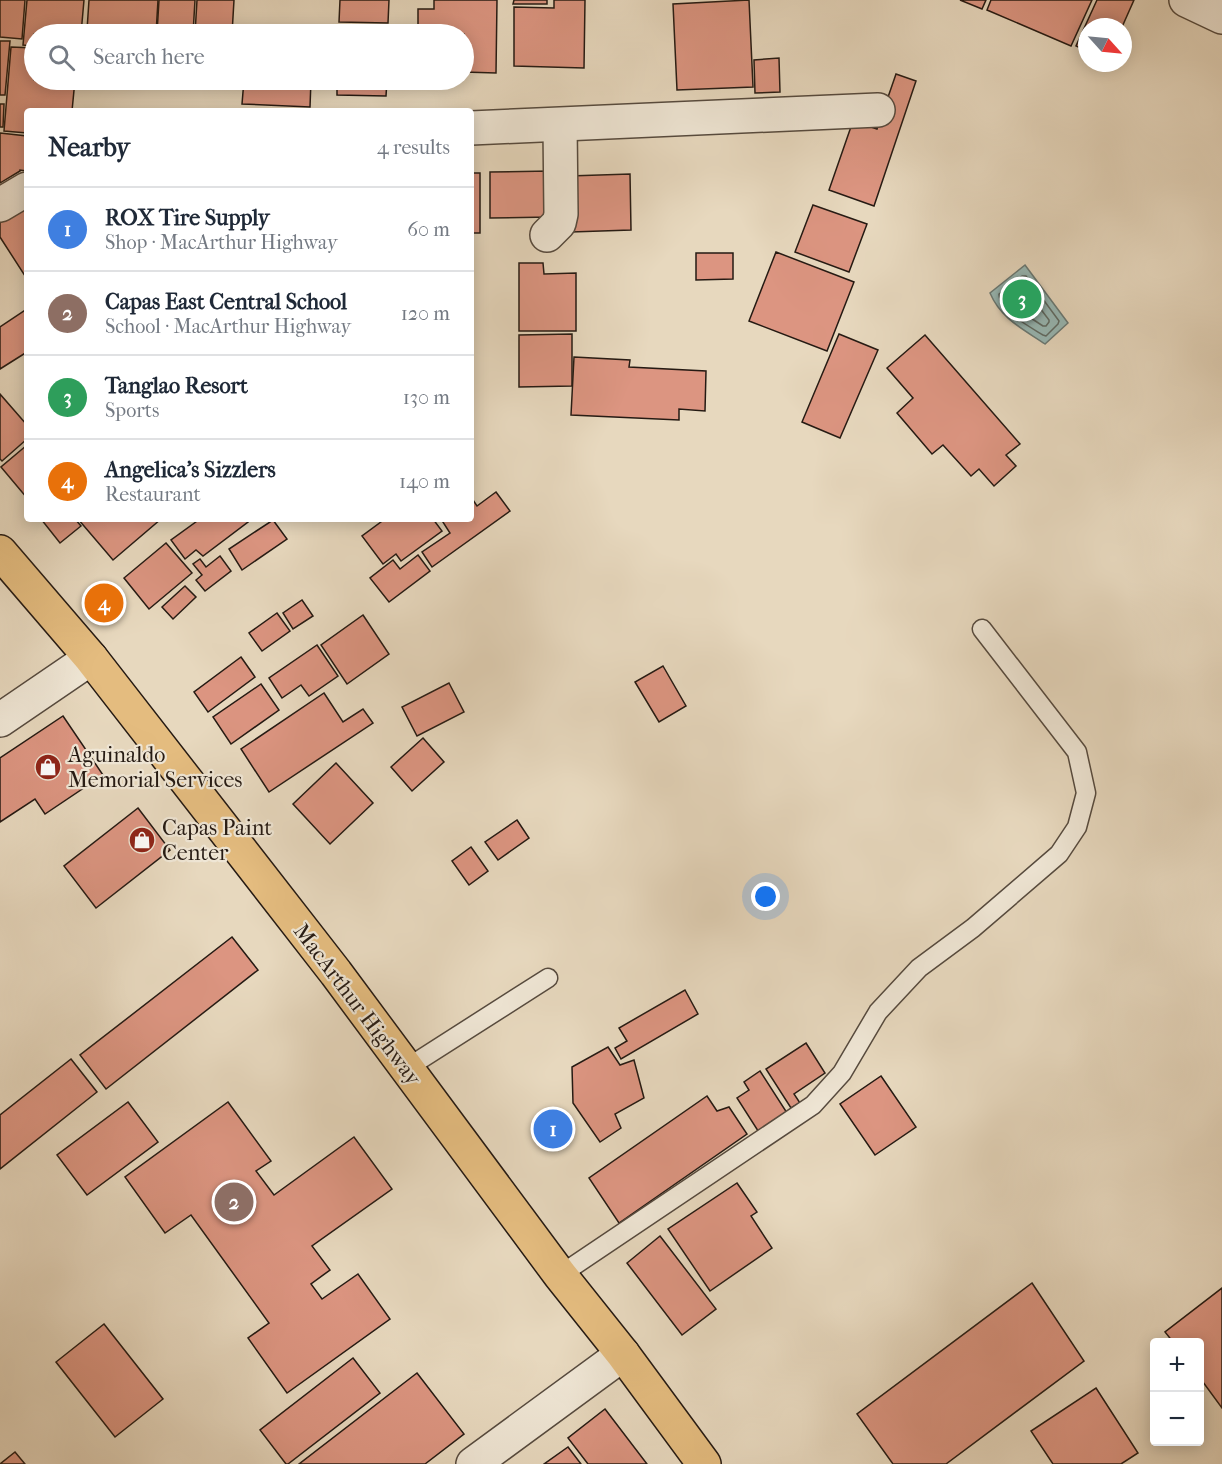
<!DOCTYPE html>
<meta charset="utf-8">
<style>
:root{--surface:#fff;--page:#f6f6f7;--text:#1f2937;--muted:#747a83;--line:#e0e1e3;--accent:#d93025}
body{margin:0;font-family:"IM FELL French Canon",serif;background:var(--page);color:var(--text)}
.controls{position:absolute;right:18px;bottom:18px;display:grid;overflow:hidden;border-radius:6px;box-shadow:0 3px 15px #0003}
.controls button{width:54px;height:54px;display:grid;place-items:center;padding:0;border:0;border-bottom:2px solid var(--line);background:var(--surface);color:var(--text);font:30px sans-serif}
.compass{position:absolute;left:1078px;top:18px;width:54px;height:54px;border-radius:50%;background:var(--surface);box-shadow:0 3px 15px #0003;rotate:117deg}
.you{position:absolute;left:766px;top:897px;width:21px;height:21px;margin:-15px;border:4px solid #fff;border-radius:50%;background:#1a73e8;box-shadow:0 0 0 9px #1a73e833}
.badge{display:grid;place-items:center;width:39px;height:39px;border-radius:50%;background:var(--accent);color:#fff;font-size:20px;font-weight:700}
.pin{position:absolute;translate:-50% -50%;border:3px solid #fff;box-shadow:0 2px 6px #0006}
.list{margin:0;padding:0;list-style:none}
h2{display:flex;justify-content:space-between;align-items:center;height:78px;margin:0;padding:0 24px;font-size:26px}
h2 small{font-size:20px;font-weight:400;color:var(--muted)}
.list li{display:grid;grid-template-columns:39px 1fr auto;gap:18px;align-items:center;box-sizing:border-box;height:84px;padding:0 24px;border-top:2px solid var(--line)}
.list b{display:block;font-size:22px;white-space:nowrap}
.list p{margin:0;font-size:20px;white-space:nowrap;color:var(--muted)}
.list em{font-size:20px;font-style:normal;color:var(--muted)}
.icon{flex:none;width:33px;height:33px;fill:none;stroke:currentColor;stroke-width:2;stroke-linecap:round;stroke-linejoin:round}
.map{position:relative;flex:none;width:1222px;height:1464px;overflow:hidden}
.search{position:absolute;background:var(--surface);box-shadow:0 3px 15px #0003;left:24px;top:24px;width:450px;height:66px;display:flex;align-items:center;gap:15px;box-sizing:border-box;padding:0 21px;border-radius:33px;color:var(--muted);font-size:22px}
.panel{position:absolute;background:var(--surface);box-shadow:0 3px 15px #0003;left:24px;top:108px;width:450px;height:414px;border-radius:6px}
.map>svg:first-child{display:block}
.water{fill:#97b9b6;stroke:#697975;stroke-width:1.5}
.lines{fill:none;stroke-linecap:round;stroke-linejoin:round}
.shore{stroke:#5e6a64;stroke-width:1.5}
.building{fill:#dc9581;stroke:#251a13;stroke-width:1.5}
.service-casing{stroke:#564a3e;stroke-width:21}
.minor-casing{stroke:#564a3e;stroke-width:36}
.trunk-casing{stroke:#251a13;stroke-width:36}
.service{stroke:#efe6d5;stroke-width:18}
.minor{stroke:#efe6d5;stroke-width:33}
.trunk{stroke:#e4bc7f;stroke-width:33}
.labels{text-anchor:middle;stroke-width:4.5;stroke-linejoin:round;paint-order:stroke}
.poi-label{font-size:22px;fill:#251a13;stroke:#efe6d5;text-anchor:start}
.street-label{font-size:22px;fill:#251a13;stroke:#efe6d5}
</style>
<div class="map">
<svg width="1222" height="1464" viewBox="0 0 1222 1464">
<rect width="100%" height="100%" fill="#e7d8be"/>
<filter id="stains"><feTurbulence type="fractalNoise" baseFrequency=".00333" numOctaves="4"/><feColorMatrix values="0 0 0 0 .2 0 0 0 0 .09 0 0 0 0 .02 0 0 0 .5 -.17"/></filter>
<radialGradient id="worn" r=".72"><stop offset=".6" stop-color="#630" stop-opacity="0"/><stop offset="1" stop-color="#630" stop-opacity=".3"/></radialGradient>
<!-- water -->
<path class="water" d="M1025,265L1068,323L1045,344C1023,329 1001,319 990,293Z"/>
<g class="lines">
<!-- shore -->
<g class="shore">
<path d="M1022,276H1026L1059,321L1058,324L1046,336L1043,335C1030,327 998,310 999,294Z"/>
<polygon points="1021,286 1024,287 1049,320 1049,322 1046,326 1043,326 1017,309 1008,299 1009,296"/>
</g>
</g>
<!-- building -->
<g class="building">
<polygon points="0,0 25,0 22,39 0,37"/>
<polygon points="27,0 84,0 81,34 34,34 34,46 23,45"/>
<polygon points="89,0 158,0 156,34 87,30"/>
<polygon points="159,0 195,0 193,34 157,33"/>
<polygon points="197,0 234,0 232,34 195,34"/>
<polygon points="340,0 389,0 388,23 339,22"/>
<polygon points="434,0 497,0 496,73 464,72 464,34 418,34 418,9 434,9"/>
<polygon points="514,0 547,0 547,4 513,4"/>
<polygon points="554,0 585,0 584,68 514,66 514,7 554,8"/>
<polygon points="749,0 753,87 677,90 673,4"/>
<polygon points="960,0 986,0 982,9"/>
<polygon points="991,0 1092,0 1071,46 987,10"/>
<polygon points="1097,0 1134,0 1122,27 1087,27 1087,51 1076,46"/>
<polygon points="338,27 388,28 388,34 338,34"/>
<polygon points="0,41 10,41 5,95 0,95"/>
<polygon points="11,47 34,48 34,80 75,80 72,111 27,111 27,133 4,131"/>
<polygon points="779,58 780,92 755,93 754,60"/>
<polygon points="896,74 916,81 874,206 829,190 853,121 877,129"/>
<polygon points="244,80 311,80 310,107 242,104"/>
<polygon points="337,80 387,80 386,96 337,95"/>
<polygon points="0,104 4,104 3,127 0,127"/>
<polygon points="0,133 27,136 27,171 20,170 20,171 0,183"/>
<polygon points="550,171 550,217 490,218 490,172"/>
<rect x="471" y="173" width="9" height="60"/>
<polygon points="630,174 631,230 571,232 569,176"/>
<polygon points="27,205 27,279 0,237 0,223"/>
<polygon points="813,205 867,224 849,272 795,252"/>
<polygon points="776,252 854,282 827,351 749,321"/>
<polygon points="696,253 733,253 733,279 696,280"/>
<polygon points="519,263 543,263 544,274 576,273 576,331 519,331"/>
<polygon points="27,309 27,352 0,369 0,327"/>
<polygon points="572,334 572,386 519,387 519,335"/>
<polygon points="839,334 878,350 840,438 802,422"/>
<polygon points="925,335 1020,444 1006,455 1016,466 994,486 979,469 971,476 943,445 932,454 897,413 913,398 887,368"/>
<polygon points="574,357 630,360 629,367 706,371 705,411 679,409 679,420 571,415"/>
<polygon points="0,394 27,425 27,439 2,461 0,459"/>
<polygon points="27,445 27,498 1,467"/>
<polygon points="496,492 510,511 432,567 422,552 450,533 441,519 471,519 471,497 477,506"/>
<polygon points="41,519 75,519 81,526 60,543"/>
<polygon points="78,519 161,519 113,560"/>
<polygon points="200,519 246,519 248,522 203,556 196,550 185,559 171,540"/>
<polygon points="385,519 433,519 442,531 401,561 396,554 383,564 362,536"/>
<polygon points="273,520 287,539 242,570 229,549"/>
<polygon points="166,543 192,573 149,609 124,578"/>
<polygon points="418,555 430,571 389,602 370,578 393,560 400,569"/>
<polygon points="220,556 231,571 205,591 196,580 202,575 193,564 200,559 206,567"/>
<polygon points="185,586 196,597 173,619 162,607"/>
<polygon points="302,600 313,616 293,629 283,613"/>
<polygon points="277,613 290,631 262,651 249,633"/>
<polygon points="363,615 389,654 347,684 321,645"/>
<polygon points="317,645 338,676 309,696 301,685 282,698 269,678"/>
<polygon points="241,657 255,677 208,712 194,692"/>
<polygon points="663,666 686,706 659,722 635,682"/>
<polygon points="449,683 464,712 417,736 402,707"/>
<polygon points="261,684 279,710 231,744 213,717"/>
<polygon points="324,693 343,722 363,709 373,723 269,792 241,749"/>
<polygon points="63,716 103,775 45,814 35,799 0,822 0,758"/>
<polygon points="423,738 444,762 412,791 391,767"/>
<polygon points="336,763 373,803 330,844 293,804"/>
<polygon points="138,808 170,850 96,908 64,866"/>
<polygon points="517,820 529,838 498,860 485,842"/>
<polygon points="471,847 488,871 469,885 452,861"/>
<polygon points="232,937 258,970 106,1089 80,1055"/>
<polygon points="685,990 698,1014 621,1059 615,1048 627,1041 619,1028"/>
<polygon points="806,1043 825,1073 794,1094 800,1103 791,1108 766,1069"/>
<polygon points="608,1047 620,1065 634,1060 644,1098 615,1114 621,1128 600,1142 573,1103 572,1067"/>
<polygon points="71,1059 97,1092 0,1169 0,1115"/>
<polygon points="760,1071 789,1116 760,1134 737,1098 749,1090 744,1082"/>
<polygon points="881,1076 916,1127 875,1155 840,1104"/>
<polygon points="707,1096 717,1111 729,1107 747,1134 619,1223 589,1178"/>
<polygon points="128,1102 158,1142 87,1195 57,1155"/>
<polygon points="228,1102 271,1161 256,1171 274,1195 354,1137 392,1189 312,1246 330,1270 311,1284 322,1299 358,1274 390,1319 287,1393 248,1338 269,1323 191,1215 165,1233 125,1177"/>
<polygon points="737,1183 757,1212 751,1216 772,1248 710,1291 668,1229"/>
<polygon points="660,1236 716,1309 682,1335 627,1263"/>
<polygon points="1032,1283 1084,1361 946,1464 893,1464 857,1414"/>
<polygon points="1222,1288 1222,1408 1200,1378 1200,1342 1173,1342 1165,1332"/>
<polygon points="104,1324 163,1399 115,1437 56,1362"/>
<polygon points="353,1358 380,1393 288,1464 286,1464 260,1430"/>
<polygon points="417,1373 464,1434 425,1464 299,1464"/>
<polygon points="1096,1388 1138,1453 1121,1464 1053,1464 1031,1431"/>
<polygon points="605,1409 647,1464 588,1464 568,1438"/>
<polygon points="568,1447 581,1464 544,1464"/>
<polygon points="15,1452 25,1464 0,1464"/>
</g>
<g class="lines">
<defs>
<g id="service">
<polyline points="407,1068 548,978"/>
<polyline points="560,1275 813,1105 842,1073 878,1012 919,968 973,928 1059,854 1077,827 1086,793 1077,752 982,629"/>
</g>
<g id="minor">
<polyline points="1186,0 1222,17"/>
<polyline points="471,128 878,110"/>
<polyline points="0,205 27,189"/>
<polyline points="547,235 559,223 561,214 560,125"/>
<polyline points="0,720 91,658"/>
<polyline points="473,1464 623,1354"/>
</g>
<polyline id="trunk" points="0,552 91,658 336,973 560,1275 623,1354 704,1464"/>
</defs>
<!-- service casing -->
<use href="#service" class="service-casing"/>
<!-- minor casing -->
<use href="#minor" class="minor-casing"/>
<!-- trunk casing -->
<use href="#trunk" class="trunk-casing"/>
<!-- service -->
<use href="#service" class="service"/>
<!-- minor -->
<use href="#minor" class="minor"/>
<!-- trunk -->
<use href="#trunk" class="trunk"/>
</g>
<!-- icons -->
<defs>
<symbol id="shop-disc" viewBox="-11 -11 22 22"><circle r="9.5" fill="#8f2418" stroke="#efe6d5"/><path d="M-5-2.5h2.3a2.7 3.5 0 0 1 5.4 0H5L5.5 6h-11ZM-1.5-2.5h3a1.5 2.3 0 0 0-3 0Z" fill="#fff"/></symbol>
</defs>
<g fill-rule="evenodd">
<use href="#shop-disc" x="33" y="752" width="30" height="30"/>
<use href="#shop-disc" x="127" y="825" width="30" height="30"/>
</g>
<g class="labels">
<!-- poi labels -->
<g class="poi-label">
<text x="68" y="762">Aguinaldo<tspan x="68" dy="25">Memorial Services</tspan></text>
<text x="162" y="835">Capas Paint<tspan x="162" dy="25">Center</tspan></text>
</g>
<!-- street labels -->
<g class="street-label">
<text transform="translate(358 1004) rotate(53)" y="8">MacArthur Highway</text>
</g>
</g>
<rect width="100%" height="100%" filter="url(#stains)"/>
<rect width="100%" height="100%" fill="url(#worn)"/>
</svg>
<div class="controls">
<button>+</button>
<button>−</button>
</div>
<svg class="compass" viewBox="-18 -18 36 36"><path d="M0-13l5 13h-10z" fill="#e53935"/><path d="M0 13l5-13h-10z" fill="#747a83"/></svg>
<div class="you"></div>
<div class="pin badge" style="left:553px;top:1129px;background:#3f7fe0">1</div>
<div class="pin badge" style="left:234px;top:1202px;background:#8d6e63">2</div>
<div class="pin badge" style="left:1022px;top:299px;background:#2e9e5b">3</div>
<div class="pin badge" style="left:104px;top:603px;background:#e8710a">4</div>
<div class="search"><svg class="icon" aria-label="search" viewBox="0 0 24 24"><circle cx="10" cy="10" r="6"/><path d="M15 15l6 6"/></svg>Search here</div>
<section class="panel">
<h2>Nearby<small>4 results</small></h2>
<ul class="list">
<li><span class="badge" style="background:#3f7fe0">1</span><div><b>ROX Tire Supply</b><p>Shop · MacArthur Highway</p></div><em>60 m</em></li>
<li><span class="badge" style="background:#8d6e63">2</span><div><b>Capas East Central School</b><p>School · MacArthur Highway</p></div><em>120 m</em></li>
<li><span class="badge" style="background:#2e9e5b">3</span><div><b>Tanglao Resort</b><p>Sports</p></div><em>130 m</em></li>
<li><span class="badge" style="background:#e8710a">4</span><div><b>Angelica's Sizzlers</b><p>Restaurant</p></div><em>140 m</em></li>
</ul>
</section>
</div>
